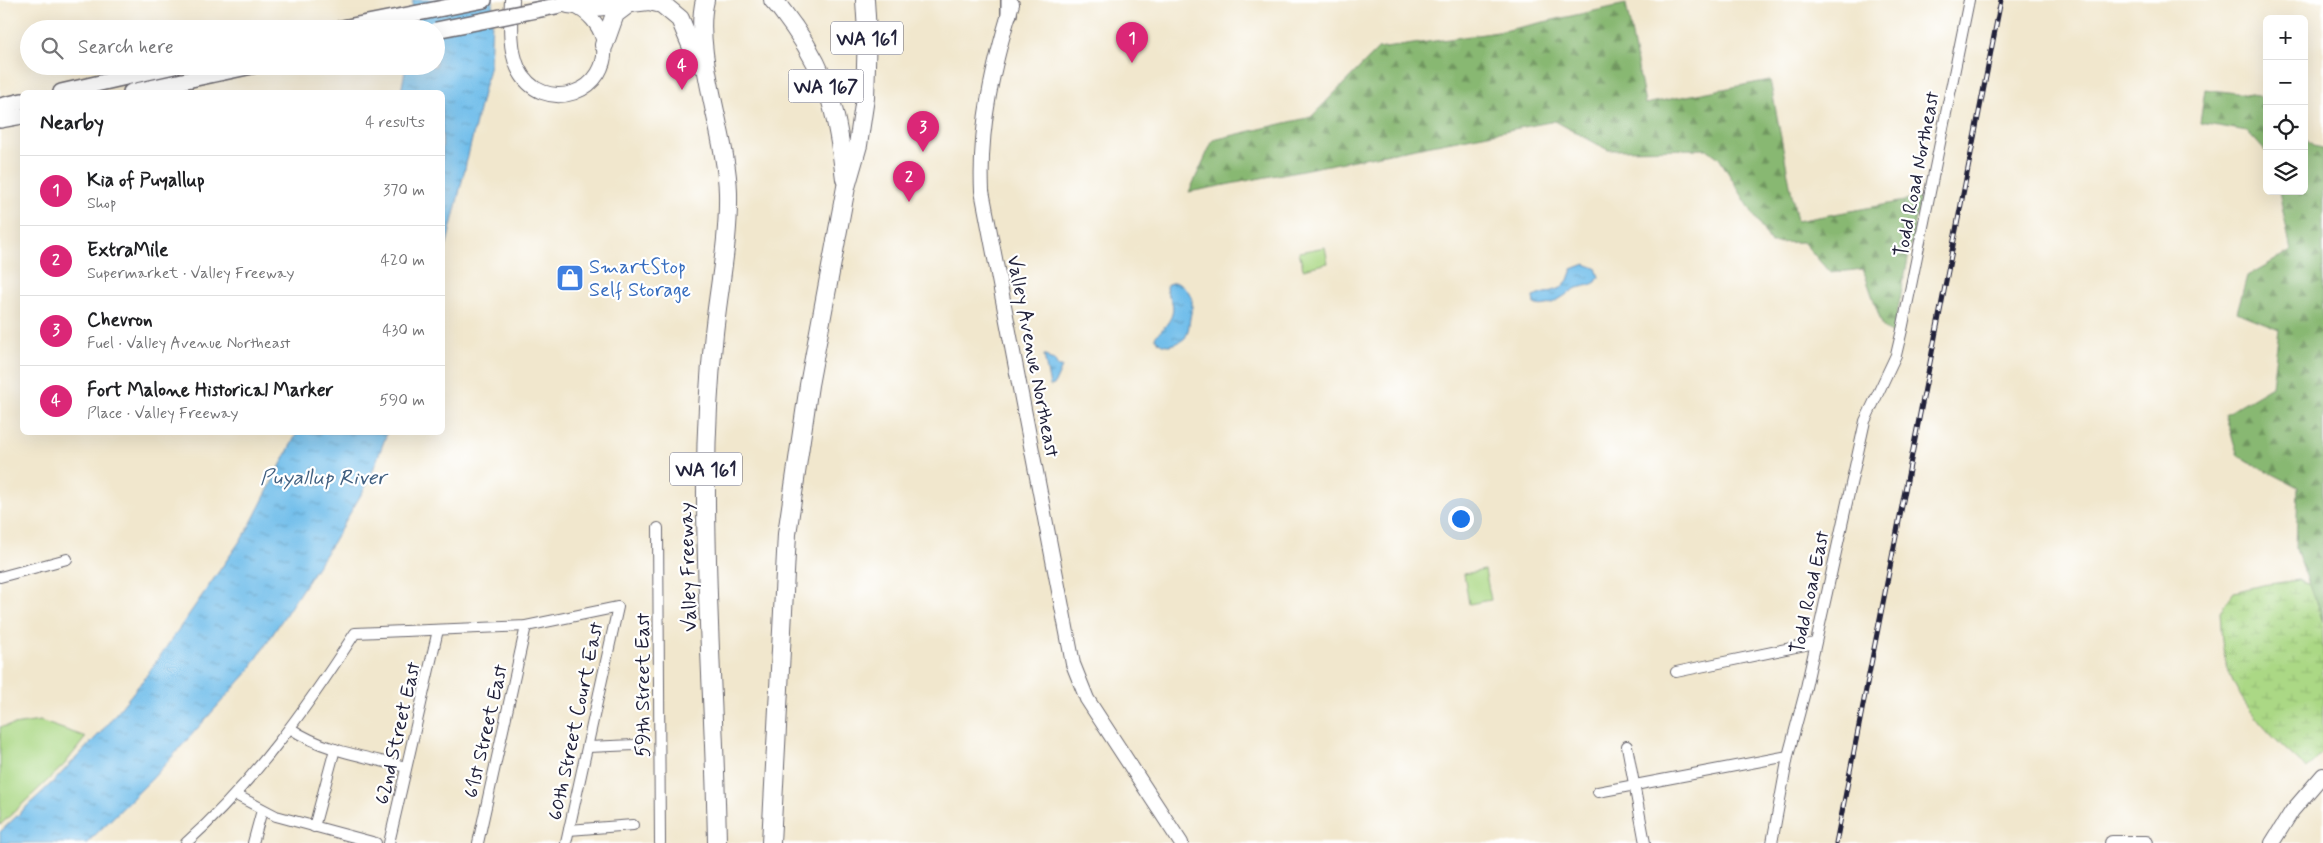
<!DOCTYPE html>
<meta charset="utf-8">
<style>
:root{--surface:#fff;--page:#f6f6f6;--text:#202124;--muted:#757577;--line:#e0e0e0;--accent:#db2777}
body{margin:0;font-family:Mynerve,sans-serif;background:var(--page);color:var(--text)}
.controls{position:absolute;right:15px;top:15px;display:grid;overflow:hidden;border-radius:8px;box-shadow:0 5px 20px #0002}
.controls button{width:45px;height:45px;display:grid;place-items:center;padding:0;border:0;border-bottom:1px solid var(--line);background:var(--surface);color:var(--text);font:25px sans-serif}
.you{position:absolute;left:1460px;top:518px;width:18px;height:18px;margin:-12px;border:4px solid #fff;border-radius:50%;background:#1a73e8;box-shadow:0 0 0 8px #1a73e833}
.badge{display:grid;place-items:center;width:32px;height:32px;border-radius:50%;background:var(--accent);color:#fff;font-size:16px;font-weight:700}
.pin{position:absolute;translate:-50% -41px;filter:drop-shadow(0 1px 2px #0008)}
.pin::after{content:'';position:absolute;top:26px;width:18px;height:15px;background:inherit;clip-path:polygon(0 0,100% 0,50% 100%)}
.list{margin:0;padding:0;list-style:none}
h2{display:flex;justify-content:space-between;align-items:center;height:65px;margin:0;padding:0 20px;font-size:21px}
h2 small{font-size:16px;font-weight:400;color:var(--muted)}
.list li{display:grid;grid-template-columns:32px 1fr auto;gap:15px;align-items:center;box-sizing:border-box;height:70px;padding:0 20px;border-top:1px solid var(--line)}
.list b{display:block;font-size:19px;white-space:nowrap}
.list p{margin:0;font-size:16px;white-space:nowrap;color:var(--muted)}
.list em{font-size:16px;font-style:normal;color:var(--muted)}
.icon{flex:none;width:28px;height:28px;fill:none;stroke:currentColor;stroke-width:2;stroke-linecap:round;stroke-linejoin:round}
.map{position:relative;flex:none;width:2323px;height:843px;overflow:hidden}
.search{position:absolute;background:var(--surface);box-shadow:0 5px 20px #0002;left:20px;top:20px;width:425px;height:55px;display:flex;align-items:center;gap:12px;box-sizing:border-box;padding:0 18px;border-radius:28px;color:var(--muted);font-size:19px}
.panel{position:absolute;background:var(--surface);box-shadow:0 5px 20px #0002;left:20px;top:90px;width:425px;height:345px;border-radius:8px}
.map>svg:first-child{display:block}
.forest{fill:url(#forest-firs);stroke:#556d56}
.wetland{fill:url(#wetland-marsh);stroke:#667d60}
.green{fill:#abd885;stroke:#667d60}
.water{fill:url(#water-ripples);stroke:#487092}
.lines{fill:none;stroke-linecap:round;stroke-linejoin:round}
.street-casing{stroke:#6a676e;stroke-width:12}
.secondary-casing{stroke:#6a676e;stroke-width:16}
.primary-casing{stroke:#6a676e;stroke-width:18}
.highway-casing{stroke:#6a676e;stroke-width:20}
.street{stroke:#fff;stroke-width:10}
.secondary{stroke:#fff;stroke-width:14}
.primary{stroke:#fff;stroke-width:15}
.highway{stroke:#fff;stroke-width:18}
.rail-casing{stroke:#22223b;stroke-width:5}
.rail{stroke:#fff;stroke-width:3;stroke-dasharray:9;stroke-linecap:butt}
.primary-bridge-casing{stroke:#6a676e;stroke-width:18;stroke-linecap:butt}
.primary-bridge{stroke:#fff;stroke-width:15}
.labels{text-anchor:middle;stroke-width:4.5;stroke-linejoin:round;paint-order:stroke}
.shield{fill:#fff;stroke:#646476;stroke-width:1}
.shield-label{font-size:19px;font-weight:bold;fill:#22223b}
.street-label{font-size:20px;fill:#22223b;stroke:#fff}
.shop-label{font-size:20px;fill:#366cbe;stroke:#fff;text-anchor:start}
.water-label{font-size:21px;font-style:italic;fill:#416081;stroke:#fff}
</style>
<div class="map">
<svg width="2323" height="843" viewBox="0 0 2323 843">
<defs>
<pattern id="forest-firs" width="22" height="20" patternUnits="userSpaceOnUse" patternTransform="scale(1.25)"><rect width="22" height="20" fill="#88b872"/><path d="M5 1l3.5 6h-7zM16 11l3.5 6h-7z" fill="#6f955f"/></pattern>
<pattern id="wetland-marsh" width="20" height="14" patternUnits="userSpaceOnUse" patternTransform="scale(1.25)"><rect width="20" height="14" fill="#abd885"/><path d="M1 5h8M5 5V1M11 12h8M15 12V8" fill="none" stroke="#93b974"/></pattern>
<pattern id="water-ripples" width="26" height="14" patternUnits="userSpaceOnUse" patternTransform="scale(1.25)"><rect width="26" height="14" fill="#6fbdea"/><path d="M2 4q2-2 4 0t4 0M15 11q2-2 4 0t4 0" fill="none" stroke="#5b99bf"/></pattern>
</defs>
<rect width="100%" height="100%" fill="#fff"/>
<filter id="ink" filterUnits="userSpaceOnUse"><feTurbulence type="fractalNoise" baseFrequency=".02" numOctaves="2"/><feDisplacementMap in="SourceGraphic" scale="10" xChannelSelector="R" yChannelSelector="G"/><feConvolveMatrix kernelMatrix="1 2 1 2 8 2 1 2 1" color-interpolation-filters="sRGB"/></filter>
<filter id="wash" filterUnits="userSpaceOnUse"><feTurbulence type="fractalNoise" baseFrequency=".0096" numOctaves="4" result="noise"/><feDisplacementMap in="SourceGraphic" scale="20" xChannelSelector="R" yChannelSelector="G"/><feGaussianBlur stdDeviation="1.12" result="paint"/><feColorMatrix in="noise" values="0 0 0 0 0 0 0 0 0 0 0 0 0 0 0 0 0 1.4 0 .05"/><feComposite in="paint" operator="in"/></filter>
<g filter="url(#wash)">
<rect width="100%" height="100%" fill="#f1e7cd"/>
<!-- forest -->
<g class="forest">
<polygon points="1626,4 1645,104 1770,80 1797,221 1920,198 1893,335 1883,327 1863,269 1830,273 1803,242 1771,243 1719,158 1707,149 1608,150 1555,121 1189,192 1213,140 1311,117 1378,49 1498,32"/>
<polygon points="2205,89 2259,96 2267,103 2267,153 2247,131 2200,123"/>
<polygon points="2304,138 2313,146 2323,148 2323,622 2296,549 2298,487 2238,456 2225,414 2272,386 2279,329 2237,312 2247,276 2291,251 2279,191 2304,191"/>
</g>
<!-- wetland -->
<path class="wetland" d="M2298,580L2310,585L2323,622V753L2307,769C2271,736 2231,700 2223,649C2221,636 2221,623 2220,611L2234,592L2262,585Z"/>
<!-- green -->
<g class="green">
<polygon points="1325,247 1328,263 1303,269 1299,252"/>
<polygon points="1485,570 1491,600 1469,604 1464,574"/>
<polygon points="40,721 86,737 64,765 0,825 0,727"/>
</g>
<!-- water -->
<g class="water">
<polygon points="413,0 493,0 490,64 443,260 442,92 401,92 406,66 436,66 436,29 410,29"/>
<path d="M1585,264L1596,268L1599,277L1596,282C1590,286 1584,286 1577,288C1565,294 1548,311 1534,304L1533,297L1561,288L1568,280L1572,269Z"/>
<path d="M1175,282C1194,291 1194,300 1190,318C1189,325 1189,331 1185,338C1176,346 1161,349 1155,337C1164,327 1176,318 1172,302C1170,297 1166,293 1166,287L1168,284Z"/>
<polygon points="1044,355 1047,355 1048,358 1054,360 1058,367 1062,367 1054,385 1050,386"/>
<polygon points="297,433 387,433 369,481 333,542 248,672 152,779 87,843 0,843 0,832 57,778 101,732 144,679 247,531"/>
</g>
</g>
<g filter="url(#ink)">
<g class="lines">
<defs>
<g id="street">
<polyline points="658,528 660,843"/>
<polyline points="0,577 67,559"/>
<polyline points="1676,672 1815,643"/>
<path d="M290,728C323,751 367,757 406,767"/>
<polyline points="1627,746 1645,843"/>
<polyline points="588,747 635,745"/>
<polyline points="1598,792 1788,756"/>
<polyline points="236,795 276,816 376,843"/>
<polyline points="314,827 335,749"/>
<polyline points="569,830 633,825"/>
<path d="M186,843C253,783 306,709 355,633L526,626L618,607L566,843"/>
<polyline points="253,843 262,810"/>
<polyline points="389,843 438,630"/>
<polyline points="478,843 526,626"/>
<polyline points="1772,843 1788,756 1805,692 1865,421 1896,355 1902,330 1969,0"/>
</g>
<g id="secondary">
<path d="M512,0C511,22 509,48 518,68C541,118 615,93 603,39C599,24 588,12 574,6"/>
<path d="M1012,4C993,66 979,126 982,191L1073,664L1087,699L1181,843"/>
<polyline points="2112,843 2146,843"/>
<polyline points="2272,843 2292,811 2323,775"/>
</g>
<g id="primary">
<polyline points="1009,14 1009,0"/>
<polyline points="337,29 484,0"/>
<polyline points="61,92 174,66"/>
<polyline points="131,92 252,66"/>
<polyline points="0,106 22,101"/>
<polyline points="0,120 22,116"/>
</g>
<g id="highway">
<path d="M705,0C692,52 727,135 728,193C729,240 719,286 714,333C709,381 706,429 706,477C705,599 715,721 717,843"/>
<path d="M773,0C781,8 787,18 794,27C830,78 838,118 845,179"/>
<polyline points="568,4 595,7 649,1 662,4 680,19 699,64"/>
<polyline points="604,45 615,14 631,2"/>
<polyline points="771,843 787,534 809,385 846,187 858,145 865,98 867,32 865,0"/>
</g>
</defs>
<!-- street casing -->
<use href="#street" class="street-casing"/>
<!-- secondary casing -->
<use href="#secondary" class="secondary-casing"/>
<!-- primary casing -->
<use href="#primary" class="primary-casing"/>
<!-- highway casing -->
<use href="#highway" class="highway-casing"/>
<!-- street -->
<use href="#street" class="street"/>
<!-- secondary -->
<use href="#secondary" class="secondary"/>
<!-- primary -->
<use href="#primary" class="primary"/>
<!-- highway -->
<use href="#highway" class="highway"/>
<defs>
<polyline id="rail" points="1836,843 2001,0"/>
</defs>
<!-- rail casing -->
<use href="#rail" class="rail-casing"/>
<!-- rail -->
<use href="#rail" class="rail"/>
<defs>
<polyline id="primary-bridge" points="436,30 561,5"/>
</defs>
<!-- primary-bridge casing -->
<use href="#primary-bridge" class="primary-bridge-casing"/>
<!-- primary-bridge -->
<use href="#primary-bridge" class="primary-bridge"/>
</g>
</g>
<!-- icons -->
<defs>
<symbol id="shop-square" viewBox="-11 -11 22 22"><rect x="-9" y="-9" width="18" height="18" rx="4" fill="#3f7fe0" stroke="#fff"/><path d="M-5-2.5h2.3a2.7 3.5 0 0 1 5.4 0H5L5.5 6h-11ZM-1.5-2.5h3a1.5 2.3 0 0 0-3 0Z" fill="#fff"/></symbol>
</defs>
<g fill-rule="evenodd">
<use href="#shop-square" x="554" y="262" width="32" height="32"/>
</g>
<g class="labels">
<!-- shield labels -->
<g class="shield">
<rect x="831" y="21.5" width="72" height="33" rx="4"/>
<rect x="788.5" y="69.5" width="75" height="33" rx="4"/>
<rect x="670" y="452.5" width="72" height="33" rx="4"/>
</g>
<g class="shield-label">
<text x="867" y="45">WA 161</text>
<text x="826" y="93">WA 167</text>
<text x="706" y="476">WA 161</text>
</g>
<!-- street labels -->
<g class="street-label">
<text transform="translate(1916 174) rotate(-79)" y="7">Todd Road Northeast</text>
<text transform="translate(1034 356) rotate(79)" y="7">Valley Avenue Northeast</text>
<text transform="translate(687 567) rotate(-92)" y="7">Valley Freeway</text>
<text transform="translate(1809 592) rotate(-78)" y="7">Todd Road East</text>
<text transform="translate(642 685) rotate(-90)" y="7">59th Street East</text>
<text transform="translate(575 721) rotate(-78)" y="7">60th Street Court East</text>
<text transform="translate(485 731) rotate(-77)" y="7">61st Street East</text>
<text transform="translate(397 733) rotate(-77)" y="7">62nd Street East</text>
</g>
<!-- shop labels -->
<g class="shop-label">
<text x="589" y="273">SmartStop<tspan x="589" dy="23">Self Storage</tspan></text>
</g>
<!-- water labels -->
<g class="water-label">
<text x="323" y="484">Puyallup River</text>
</g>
</g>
</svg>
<div class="controls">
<button>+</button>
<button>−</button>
<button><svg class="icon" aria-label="locate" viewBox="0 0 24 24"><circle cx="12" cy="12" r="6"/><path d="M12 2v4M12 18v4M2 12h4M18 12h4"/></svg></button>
<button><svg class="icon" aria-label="layers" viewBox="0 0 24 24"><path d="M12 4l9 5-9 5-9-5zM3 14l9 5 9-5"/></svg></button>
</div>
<div class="you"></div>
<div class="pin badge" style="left:1132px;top:63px">1</div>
<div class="pin badge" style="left:909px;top:202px">2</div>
<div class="pin badge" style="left:923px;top:152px">3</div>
<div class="pin badge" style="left:682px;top:90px">4</div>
<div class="search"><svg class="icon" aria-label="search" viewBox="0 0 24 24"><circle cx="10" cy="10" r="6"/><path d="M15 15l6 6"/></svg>Search here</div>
<section class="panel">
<h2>Nearby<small>4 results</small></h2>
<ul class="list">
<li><span class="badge">1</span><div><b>Kia of Puyallup</b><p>Shop</p></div><em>370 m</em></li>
<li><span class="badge">2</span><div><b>ExtraMile</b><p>Supermarket · Valley Freeway</p></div><em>420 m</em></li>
<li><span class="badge">3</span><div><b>Chevron</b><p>Fuel · Valley Avenue Northeast</p></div><em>430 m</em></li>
<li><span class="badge">4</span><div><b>Fort Malone Historical Marker</b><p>Place · Valley Freeway</p></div><em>590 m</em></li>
</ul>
</section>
</div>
